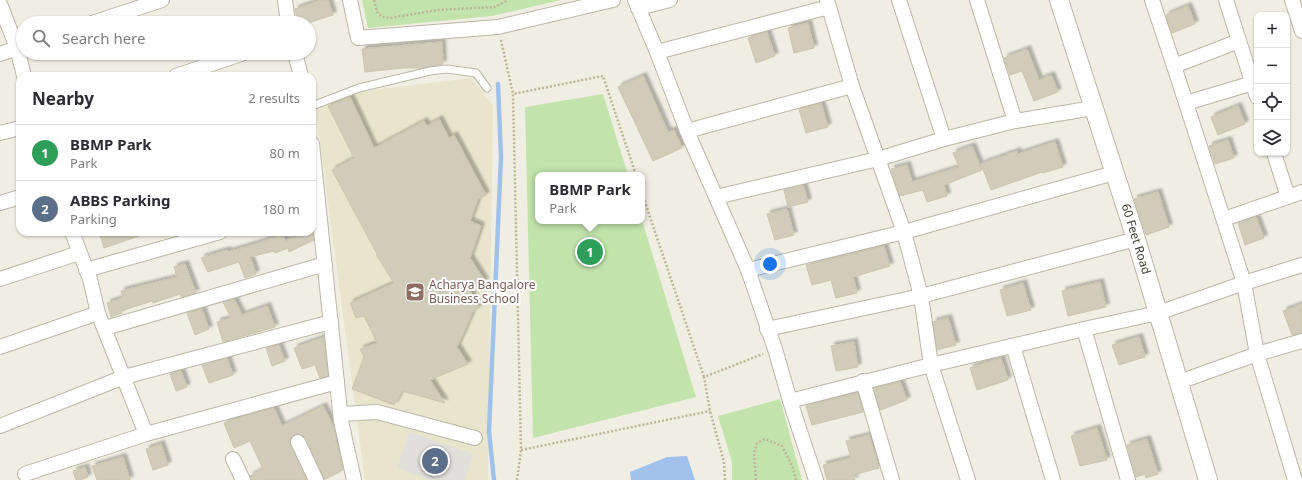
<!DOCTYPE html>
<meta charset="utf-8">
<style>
:root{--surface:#fff;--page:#f7f7f7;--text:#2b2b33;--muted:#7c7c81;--line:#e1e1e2;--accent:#0b8043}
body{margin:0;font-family:"Noto Sans",sans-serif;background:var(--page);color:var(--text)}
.controls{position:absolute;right:12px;top:12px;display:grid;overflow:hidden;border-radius:8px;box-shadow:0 1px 3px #0004}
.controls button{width:36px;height:36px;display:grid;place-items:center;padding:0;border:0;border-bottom:1px solid var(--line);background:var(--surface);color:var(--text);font:20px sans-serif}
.you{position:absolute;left:770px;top:264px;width:14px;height:14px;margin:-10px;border:3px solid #fff;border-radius:50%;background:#1a73e8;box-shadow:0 0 0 6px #1a73e833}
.badge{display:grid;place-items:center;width:26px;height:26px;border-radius:50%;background:var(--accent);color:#fff;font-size:13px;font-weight:700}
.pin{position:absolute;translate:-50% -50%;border:2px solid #fff;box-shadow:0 1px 4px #0006}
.popup{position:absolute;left:535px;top:172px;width:110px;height:52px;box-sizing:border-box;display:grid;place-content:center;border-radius:8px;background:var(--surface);filter:drop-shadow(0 1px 3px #0005);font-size:13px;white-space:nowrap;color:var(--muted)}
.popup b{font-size:15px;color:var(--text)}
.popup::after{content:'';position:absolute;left:50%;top:100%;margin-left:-8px;border:8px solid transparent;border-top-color:var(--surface)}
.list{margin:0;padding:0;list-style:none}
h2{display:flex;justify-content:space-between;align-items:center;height:52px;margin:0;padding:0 16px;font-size:17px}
h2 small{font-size:13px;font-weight:400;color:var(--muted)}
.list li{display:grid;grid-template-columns:26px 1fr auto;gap:12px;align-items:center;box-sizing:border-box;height:56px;padding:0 16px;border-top:1px solid var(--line)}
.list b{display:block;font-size:15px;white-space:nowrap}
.list p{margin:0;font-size:13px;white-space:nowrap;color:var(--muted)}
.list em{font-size:13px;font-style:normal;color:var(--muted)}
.icon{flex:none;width:22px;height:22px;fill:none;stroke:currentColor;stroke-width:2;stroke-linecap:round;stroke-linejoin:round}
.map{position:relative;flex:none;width:1302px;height:480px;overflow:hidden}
.search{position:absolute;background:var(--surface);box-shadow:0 1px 3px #0004;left:16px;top:16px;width:300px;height:44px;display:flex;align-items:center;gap:10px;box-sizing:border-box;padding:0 14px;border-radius:22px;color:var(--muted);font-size:15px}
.panel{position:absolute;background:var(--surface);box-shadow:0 1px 3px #0004;left:16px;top:72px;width:300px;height:164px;border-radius:12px}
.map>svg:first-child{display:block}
.education{fill:#e9e5cd}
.green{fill:#c2e4ac}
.parking{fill:#e1dfdb}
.water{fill:#a0c1ec}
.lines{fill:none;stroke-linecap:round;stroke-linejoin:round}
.stream{stroke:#a0c1ec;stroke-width:4.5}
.building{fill:#d1cbb9;stroke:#ccc4ac;filter:url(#shadow)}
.service-casing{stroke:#bbb7a6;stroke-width:9}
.minor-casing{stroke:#bbb7a6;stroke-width:16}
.tertiary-casing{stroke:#bbb7a6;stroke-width:20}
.path{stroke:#bcb598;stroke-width:2.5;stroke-dasharray:2 2;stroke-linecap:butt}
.service{stroke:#fff;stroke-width:7}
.minor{stroke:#fff;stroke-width:14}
.tertiary{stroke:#fff;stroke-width:18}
.labels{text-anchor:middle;stroke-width:4;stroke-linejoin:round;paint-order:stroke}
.street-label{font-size:12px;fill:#423e33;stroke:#fff}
.education-label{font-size:12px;fill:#785e54;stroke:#fff;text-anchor:start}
</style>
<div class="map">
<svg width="1302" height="480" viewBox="0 0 1302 480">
<defs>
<filter id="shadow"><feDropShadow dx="3.5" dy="-3.5" stdDeviation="1" flood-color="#0004"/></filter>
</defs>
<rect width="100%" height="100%" fill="#f0eee2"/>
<!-- education -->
<polygon class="education" points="471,78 493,105 488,480 365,480 315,105 364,91"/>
<!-- green -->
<g class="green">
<polygon points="362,0 561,0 492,16 368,28"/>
<polygon points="603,94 628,175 538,175 538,221 642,220 696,397 533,438 525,107"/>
<polygon points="780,399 802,480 732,480 732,462 718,416"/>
</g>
<!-- parking -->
<polygon class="parking" points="409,432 473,454 465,480 431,480 397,468"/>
<!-- water -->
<polygon class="water" points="687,456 695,480 631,480 630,472 667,457"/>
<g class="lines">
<!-- stream -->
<polyline class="stream" points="494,480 489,431 501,157 498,84"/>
</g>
<!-- building -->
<g class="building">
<polygon points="321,0 328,0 333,15 308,23 298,23 295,9"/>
<polygon points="1188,6 1195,24 1172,33 1166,15"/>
<polygon points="808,23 814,48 794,53 788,28"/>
<polygon points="767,32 775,56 756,63 748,38"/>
<polygon points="442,42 443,64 421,68 403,68 365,72 362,49"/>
<polygon points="1027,49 1039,80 1051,75 1058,92 1034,101 1022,71 1010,75 1004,58"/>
<polygon points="643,76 668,132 674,130 682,148 653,161 618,87"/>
<polygon points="350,97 374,148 424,121 427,126 439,119 449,138 454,135 486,195 478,199 470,221 481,226 470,258 485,281 470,291 479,308 473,311 457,347 468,364 430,380 445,403 402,391 394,405 352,389 364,357 360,349 377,343 364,316 356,318 350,303 394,283 377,256 377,254 332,170 354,158 328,106"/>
<polygon points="821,103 828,127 806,133 799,109"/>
<polygon points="1238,106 1245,124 1218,135 1211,117"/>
<polygon points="1228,140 1234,158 1215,164 1209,146"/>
<polygon points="1055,142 1063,167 1043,173 1042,172 991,190 981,164 1017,151 1018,154"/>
<polygon points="972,146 982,170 944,185 947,196 927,202 923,190 900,196 891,169 907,165 912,182 959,167 953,153"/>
<polygon points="803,185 808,202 788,207 784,190"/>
<polygon points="1158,192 1169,227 1146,235 1134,199"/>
<polygon points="787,209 794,235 775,240 767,214"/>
<polygon points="1256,217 1264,238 1245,245 1238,223"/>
<polygon points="313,231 314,240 289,252 288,248 275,253 274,251 250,257 256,274 245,278 239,262 208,272 201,258 227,250 228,252 262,242 283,234 285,241"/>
<polygon points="99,232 144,232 145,234 104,248"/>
<polygon points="884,246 890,266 853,277 857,293 836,298 831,280 812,285 806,265"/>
<polygon points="185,264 196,293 181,297 180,294 153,303 152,301 121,311 122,313 111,317 107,303 123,298 121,291 177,277 174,267"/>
<polygon points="1100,282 1106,307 1068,316 1062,291"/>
<polygon points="1023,283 1031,310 1007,316 1000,290"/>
<polygon points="234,299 242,315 267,306 275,327 223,342 217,322 231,318 223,302"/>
<polygon points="1302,304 1302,333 1292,335 1283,311"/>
<polygon points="202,309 209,329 195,335 187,313"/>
<polygon points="948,318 956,345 937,350 933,322"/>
<polygon points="324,337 328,376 320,378 315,365 302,369 294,348"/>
<polygon points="1139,337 1145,357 1119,365 1112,345"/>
<polygon points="854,342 858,367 836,371 831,346"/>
<polygon points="279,345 285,361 272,366 266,348"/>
<polygon points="227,358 233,375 209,383 202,365"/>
<polygon points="1001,358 1008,380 977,390 970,368"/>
<polygon points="181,371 187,387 176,391 170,374"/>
<polygon points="900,382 907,400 880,410 874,388"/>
<polygon points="858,393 863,412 812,425 806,406"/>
<polygon points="323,406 334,428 336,439 335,440 338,446 343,470 324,480 306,438 302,435 298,434 291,437 290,442 307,480 251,480 250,476 263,469 250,441 234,448 224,423 234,419 238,418 238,419 247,415 274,408 282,426"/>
<polygon points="1097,428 1107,460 1080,466 1071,436"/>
<polygon points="869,435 879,468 853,475 855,480 827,480 823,465 851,458 846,441"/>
<polygon points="1147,439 1158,474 1146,478 1145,474 1136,477 1127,445"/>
<polygon points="161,444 168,465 153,470 146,449"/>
<polygon points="123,457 130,480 97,480 92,466"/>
<polygon points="85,467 88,477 81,480 76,480 73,471"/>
</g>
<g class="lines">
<defs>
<polyline id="service" points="312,106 359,88 430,71 447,69 476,73 487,88"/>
<g id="minor">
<polyline points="285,0 288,23"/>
<polyline points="350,0 358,38 498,27 613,0"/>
<polyline points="635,0 657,52 687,131 748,270 775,349 790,401 816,480"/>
<polyline points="827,0 852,86 904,232 921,296 931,365 968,480"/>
<polyline points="899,0 944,139"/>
<polyline points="977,0 1015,121"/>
<polyline points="1152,0 1174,66 1244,283 1257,354 1295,480"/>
<polyline points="1226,0 1257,97"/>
<polyline points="1292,0 1302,31"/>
<polyline points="0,4 17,48 24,76"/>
<polyline points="638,8 670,0"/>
<polyline points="92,23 162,0"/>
<polyline points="657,52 829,7"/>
<polyline points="295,53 301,76"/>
<polyline points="0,54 23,46"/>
<polyline points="1174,66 1239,41"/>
<polyline points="176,76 244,53"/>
<polyline points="1186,103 1253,83"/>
<polyline points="687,131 852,86"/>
<polyline points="0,133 20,128"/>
<polyline points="312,144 341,421 354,480"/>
<polyline points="1274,153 1288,197"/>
<polyline points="716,197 878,159 944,139 1015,121 1093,108"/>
<polyline points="0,203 20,197"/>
<polyline points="1224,219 1302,192"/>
<polyline points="86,270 220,232"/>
<polyline points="748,270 904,232 1114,173"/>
<polyline points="0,279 79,253"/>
<polyline points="105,328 325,264"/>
<polyline points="767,329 921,296 1136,239"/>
<polyline points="1084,329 1128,480"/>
<polyline points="1013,346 1053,480"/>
<polyline points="0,347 98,313"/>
<polyline points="863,381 892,480"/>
<polyline points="1179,382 1257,354 1302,341"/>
<polyline points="790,401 931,365 1084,329 1158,313 1244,283 1302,265"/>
<polyline points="341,414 377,412 475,438"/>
<polyline points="0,426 124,377 331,322"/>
<polyline points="146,434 337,382"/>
<polyline points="298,442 316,480"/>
<polyline points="233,459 243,480"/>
<polyline points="25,474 146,434 98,313 90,279 72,232"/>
</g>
<polyline id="tertiary" points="1059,0 1136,239 1208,480"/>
</defs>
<!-- service casing -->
<use href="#service" class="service-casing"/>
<!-- minor casing -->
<use href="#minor" class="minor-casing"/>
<!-- tertiary casing -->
<use href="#tertiary" class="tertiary-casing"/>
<!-- path -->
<g class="path">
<polyline points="374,0 377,12 382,17 390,18 437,10 495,7 508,0"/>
<polyline points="501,40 513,94"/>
<polyline points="642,193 704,377"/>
<polyline points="521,450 710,411"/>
<polyline points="517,480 521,450 513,94 603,76 636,175"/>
<polyline points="725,480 724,462 710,411 704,377 763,354"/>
<polyline points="756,480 754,453 757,443 765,439 782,446 793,468 796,480"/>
</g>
<!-- service -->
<use href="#service" class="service"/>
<!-- minor -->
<use href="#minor" class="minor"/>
<!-- tertiary -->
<use href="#tertiary" class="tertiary"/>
</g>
<!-- icons -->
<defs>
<symbol id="university-square" viewBox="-11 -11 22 22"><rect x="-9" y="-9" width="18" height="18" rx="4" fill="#8d6e63" stroke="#fff"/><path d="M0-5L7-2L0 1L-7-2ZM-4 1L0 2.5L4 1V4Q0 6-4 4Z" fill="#fff"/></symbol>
</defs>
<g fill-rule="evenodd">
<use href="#university-square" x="404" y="281" width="22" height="22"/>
</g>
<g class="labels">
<!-- street labels -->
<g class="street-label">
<text transform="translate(1136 239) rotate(73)" y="4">60 Feet Road</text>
</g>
<!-- education labels -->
<g class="education-label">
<text x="429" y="289">Acharya Bangalore<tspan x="429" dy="14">Business School</tspan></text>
</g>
</g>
</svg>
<div class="controls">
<button>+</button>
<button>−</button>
<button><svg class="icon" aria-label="locate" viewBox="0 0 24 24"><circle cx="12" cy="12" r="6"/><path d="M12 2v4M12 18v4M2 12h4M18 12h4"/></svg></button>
<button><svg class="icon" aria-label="layers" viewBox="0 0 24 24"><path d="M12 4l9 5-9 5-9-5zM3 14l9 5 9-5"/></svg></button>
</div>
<div class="you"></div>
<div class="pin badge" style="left:590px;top:252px;background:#2e9e5b">1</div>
<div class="popup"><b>BBMP Park</b>Park</div>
<div class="pin badge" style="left:435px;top:461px;background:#5c6f8a">2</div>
<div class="search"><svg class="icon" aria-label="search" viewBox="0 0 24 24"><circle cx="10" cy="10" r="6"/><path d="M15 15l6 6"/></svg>Search here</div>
<section class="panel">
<h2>Nearby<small>2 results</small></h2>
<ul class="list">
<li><span class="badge" style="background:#2e9e5b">1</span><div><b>BBMP Park</b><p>Park</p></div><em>80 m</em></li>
<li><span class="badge" style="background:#5c6f8a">2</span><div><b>ABBS Parking</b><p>Parking</p></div><em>180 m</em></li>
</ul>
</section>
</div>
